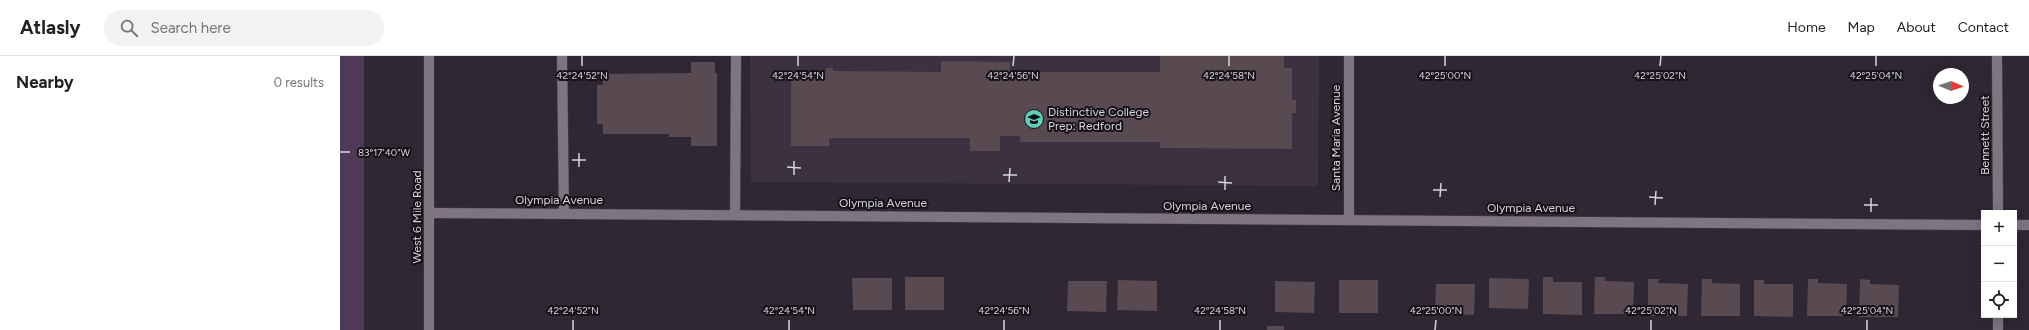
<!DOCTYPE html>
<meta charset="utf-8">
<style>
:root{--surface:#fff;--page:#f2f2f2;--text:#202124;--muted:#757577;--line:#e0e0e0}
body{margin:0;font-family:Figtree,sans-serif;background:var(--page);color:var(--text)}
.controls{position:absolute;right:12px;bottom:12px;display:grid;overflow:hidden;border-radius:0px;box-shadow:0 4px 16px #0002}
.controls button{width:36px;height:36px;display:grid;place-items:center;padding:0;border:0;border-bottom:1px solid var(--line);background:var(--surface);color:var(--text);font:20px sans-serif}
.compass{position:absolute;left:1593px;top:12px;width:36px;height:36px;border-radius:50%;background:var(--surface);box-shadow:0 4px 16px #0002;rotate:92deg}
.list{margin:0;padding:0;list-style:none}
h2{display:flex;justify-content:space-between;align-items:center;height:52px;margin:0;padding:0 16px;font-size:17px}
h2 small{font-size:13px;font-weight:400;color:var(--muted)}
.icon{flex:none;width:22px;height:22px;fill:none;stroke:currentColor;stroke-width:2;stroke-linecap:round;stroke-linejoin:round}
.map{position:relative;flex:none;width:1689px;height:274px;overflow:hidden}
header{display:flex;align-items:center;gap:24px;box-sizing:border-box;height:56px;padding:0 20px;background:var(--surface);border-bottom:1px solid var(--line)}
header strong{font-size:19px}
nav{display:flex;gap:22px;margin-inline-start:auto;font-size:14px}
.search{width:280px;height:36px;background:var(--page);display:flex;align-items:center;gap:10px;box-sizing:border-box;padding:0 14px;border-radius:22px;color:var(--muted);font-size:15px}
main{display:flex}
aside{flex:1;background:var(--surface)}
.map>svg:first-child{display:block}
.education{fill:#3b3140}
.green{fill:#4e3a57}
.building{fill:#594a52}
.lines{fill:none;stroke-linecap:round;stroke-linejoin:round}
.service-casing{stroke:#49434c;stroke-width:11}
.minor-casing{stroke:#49434c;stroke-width:11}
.secondary-casing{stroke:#49434c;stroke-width:11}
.service{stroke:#7e7482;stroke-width:10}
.minor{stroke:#7e7482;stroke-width:10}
.secondary{stroke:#7e7482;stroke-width:10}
.ticks{fill:none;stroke:#d9d4dc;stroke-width:1.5}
.labels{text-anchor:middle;stroke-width:4;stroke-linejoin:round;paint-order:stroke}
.poi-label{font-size:12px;fill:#d9d4dc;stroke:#151217;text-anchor:start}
.street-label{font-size:12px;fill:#d9d4dc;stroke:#151217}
.ticks-label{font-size:10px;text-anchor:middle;fill:#d9d4dc;stroke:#151217;stroke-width:4;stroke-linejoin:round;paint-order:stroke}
</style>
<header>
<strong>Atlasly</strong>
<div class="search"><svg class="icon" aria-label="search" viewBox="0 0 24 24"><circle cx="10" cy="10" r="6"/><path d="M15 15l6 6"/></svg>Search here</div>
<nav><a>Home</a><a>Map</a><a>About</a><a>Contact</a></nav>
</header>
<main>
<aside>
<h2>Nearby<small>0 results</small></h2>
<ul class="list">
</ul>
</aside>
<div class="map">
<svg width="1689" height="274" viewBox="0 0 1689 274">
<rect width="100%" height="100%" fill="#2f2733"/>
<!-- education -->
<polygon class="education" points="410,0 979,0 978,130 411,126"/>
<!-- green -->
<rect class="green" x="0" y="0" width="24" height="274"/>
<!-- building -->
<g class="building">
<polygon points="820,0 944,0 944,12 952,12 952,44 956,44 956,57 952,57 952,93 820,92 820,86 680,86 680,80 660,80 660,95 630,95 630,82 489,82 489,90 451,90 451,15 486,15 486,12 493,12 493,15 601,16 601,5 670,6 670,16 820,16"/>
<polygon points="351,6 375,6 375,17 377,17 377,90 351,90 351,81 329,81 329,78 263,78 263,68 257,68 257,29 263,29 263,18 351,17"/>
<rect x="565" y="221" width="39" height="33"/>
<polygon points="1203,221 1213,221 1213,226 1242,226 1242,259 1203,258"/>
<polygon points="1255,221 1265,221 1265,225 1294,226 1293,258 1254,258"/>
<polygon points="512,222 552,222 552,254 513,254"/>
<polygon points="1149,222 1189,223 1188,253 1149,252"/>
<polygon points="1308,223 1319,223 1318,227 1348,228 1347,260 1308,260"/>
<polygon points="1362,223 1372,223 1372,227 1400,228 1400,260 1361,260"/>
<polygon points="1468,223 1478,223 1478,227 1507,228 1506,260 1467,260"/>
<polygon points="1520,223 1530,224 1530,228 1559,229 1558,261 1519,261"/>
<polygon points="778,224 817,225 817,255 777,254"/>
<rect x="999" y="224" width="39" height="33"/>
<polygon points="1414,224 1424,224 1424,228 1453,228 1453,261 1414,260"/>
<polygon points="728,225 767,225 766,256 727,255"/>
<polygon points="935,225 975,226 974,257 935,256"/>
<polygon points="1096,228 1135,228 1134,259 1095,258"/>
<rect x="927" y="270" width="17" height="4"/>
</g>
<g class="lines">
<defs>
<g id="service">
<polyline points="222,0 224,158"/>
<polyline points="395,159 396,0"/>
</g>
<g id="minor">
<polyline points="1657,0 1658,157"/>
<polyline points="90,157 1644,169"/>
<polyline points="1009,164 1009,0"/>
<polyline points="1674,169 1689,169"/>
<polyline points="1658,274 1658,259"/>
</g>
<polyline id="secondary" points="89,0 89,274"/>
</defs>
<!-- service casing -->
<use href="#service" class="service-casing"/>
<!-- minor casing -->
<use href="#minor" class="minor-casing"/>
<!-- secondary casing -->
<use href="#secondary" class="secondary-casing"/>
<!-- service -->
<use href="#service" class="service"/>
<!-- minor -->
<use href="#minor" class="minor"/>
<!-- secondary -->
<use href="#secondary" class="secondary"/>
</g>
<!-- ticks -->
<path class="ticks" d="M242,10V0M458,10V0M673,10L674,0M889,10V0M1105,10V0M1320,10L1321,0M1536,10V0M0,96H10M232,104H246M239,111V97M447,111L461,112M454,119V105M663,119H677M669,126L670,112M878,126L892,127M885,134V120M1093,134H1107M1100,141L1101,127M1309,141L1323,142M1315,149L1316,135M1524,149H1538M1531,156V142M233,274V264M449,274V264M664,274V264M880,274V264M1095,274L1096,264M1311,274V264M1527,274V264"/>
<!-- icons -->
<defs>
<symbol id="school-disc" viewBox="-11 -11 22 22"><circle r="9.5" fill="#5dceb9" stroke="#151217"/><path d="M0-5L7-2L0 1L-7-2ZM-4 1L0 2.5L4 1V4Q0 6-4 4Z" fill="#111"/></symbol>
</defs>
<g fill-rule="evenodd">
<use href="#school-disc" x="683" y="52" width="22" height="22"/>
</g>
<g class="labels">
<!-- poi labels -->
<g class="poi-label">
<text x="708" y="60">Distinctive College<tspan x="708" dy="14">Prep: Redford</tspan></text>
</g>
<!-- street labels -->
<g class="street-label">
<text transform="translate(1645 79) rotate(-90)" y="4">Bennett Street</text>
<text transform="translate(996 82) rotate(-90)" y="4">Santa Maria Avenue</text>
<text x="219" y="148">Olympia Avenue</text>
<text x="543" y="151">Olympia Avenue</text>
<text x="867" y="154">Olympia Avenue</text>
<text x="1191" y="156">Olympia Avenue</text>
<text transform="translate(77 161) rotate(-90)" y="4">West 6 Mile Road</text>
</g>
</g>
<g class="ticks-label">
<text x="242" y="23">42°24'52"N</text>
<text x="458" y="23">42°24'54"N</text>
<text x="673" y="23">42°24'56"N</text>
<text x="889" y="23">42°24'58"N</text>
<text x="1105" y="23">42°25'00"N</text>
<text x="1320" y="23">42°25'02"N</text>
<text x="1536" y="23">42°25'04"N</text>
<text x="44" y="100">83°17'40"W</text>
<text x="233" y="258">42°24'52"N</text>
<text x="449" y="258">42°24'54"N</text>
<text x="664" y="258">42°24'56"N</text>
<text x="880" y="258">42°24'58"N</text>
<text x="1096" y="258">42°25'00"N</text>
<text x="1311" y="258">42°25'02"N</text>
<text x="1527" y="258">42°25'04"N</text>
</g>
</svg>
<div class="controls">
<button>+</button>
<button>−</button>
<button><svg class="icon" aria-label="locate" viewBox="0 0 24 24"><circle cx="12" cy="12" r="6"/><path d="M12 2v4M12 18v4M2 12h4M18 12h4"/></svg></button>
</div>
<svg class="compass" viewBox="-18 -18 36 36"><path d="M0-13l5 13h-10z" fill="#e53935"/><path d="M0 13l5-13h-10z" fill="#757577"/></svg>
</div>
</main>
